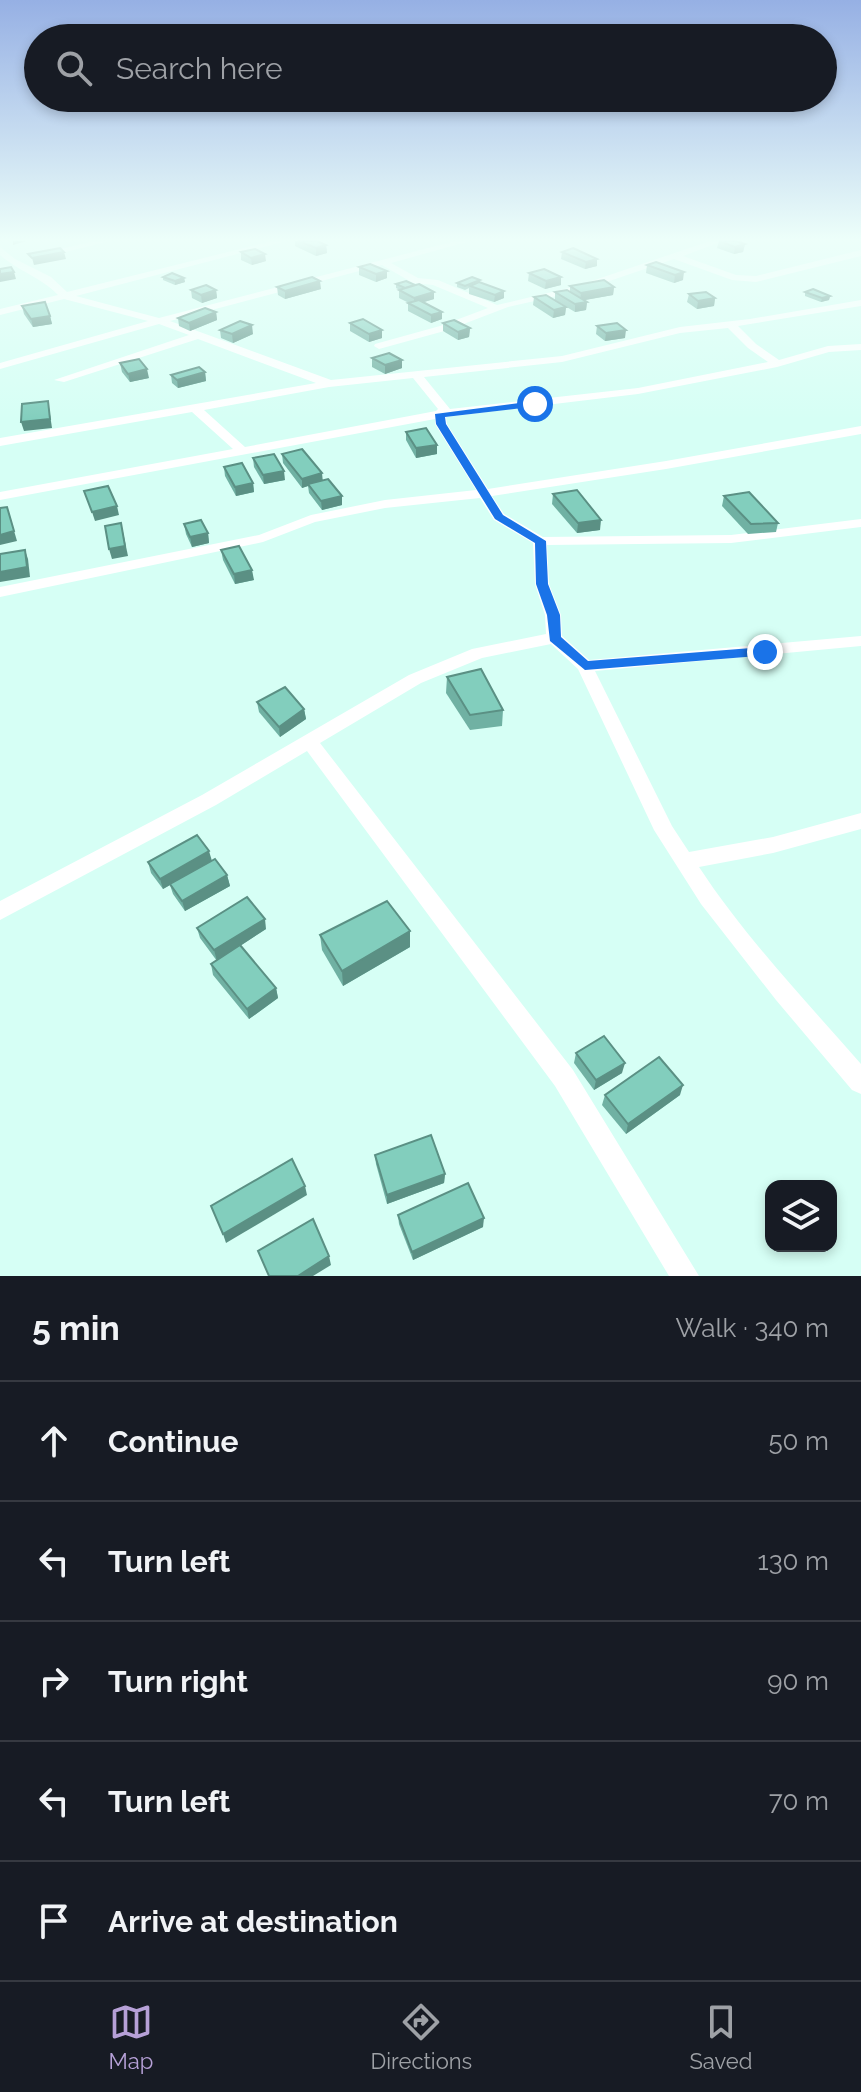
<!DOCTYPE html>
<meta charset="utf-8">
<style>
:root{--surface:#171b24;--page:#20242c;--text:#f1f3f6;--muted:#9ea1a6;--line:#363941;--accent:#b6a0d7}
body{margin:0;font-family:Raleway,sans-serif;background:var(--page);color:var(--text)}
.controls{position:absolute;right:24px;bottom:24px;display:grid;overflow:hidden;border-radius:16px;box-shadow:0 4px 12px #0003}
.controls button{width:72px;height:72px;display:grid;place-items:center;padding:0;border:0;border-bottom:2px solid var(--line);background:var(--surface);color:var(--text);font:40px sans-serif}
.stop{position:absolute;width:24px;height:24px;margin:-18px;border:6px solid #1a73e8;border-radius:50%;background:#fff}
.stop.end{background:#1a73e8;border-color:#fff;box-shadow:0 2px 8px #0008}
.list{margin:0;padding:0;list-style:none}
h2{display:flex;justify-content:space-between;align-items:center;height:104px;margin:0;padding:0 32px;font-size:34px}
h2 small{font-size:26px;font-weight:400;color:var(--muted)}
.list li{display:grid;grid-template-columns:52px 1fr auto;gap:24px;align-items:center;box-sizing:border-box;height:120px;padding:0 32px;border-top:2px solid var(--line)}
.list b{display:block;font-size:30px;white-space:nowrap}
.list em{font-size:26px;font-style:normal;color:var(--muted)}
.icon{flex:none;width:44px;height:44px;fill:none;stroke:currentColor;stroke-width:2;stroke-linecap:round;stroke-linejoin:round}
.map{position:relative;flex:none;width:861px;height:1276px;overflow:hidden}
.search{position:absolute;background:var(--surface);box-shadow:0 4px 12px #0003;left:24px;right:24px;top:24px;height:88px;display:flex;align-items:center;gap:20px;box-sizing:border-box;padding:0 28px;border-radius:44px;color:var(--muted);font-size:30px}
.sheet{height:704px;background:var(--surface)}
nav{display:flex;justify-content:space-around;align-items:center;box-sizing:border-box;height:112px;border-top:2px solid var(--line);background:var(--surface);font-size:22px;color:var(--muted)}
nav a{display:grid;justify-items:center;gap:4px}
nav .on{color:var(--accent)}
.map>svg:first-child{display:block}
.lines{fill:none;stroke-linecap:round;stroke-linejoin:round}
.minor{fill:#fff;fill-rule:evenodd}
.wall{fill:#70b1a3}
.shaded-wall{fill:#5b9084}
.building{fill:#82cebd;stroke:#5b9084;stroke-width:2}
.route{fill:#1a73e8}
</style>
<div class="map">
<svg width="861" height="1276" viewBox="0 0 861 1276">
<rect width="100%" height="100%" fill="#d6fff5"/>
<g class="lines">
<!-- minor -->
<g class="minor">
<polygon points="93,241 110,241 41,258 37,255"/>
<path d="M272,241H287L76,296L159,318L455,241H470L391,263L418,278L438,280L497,305L577,286L710,241H723L683,256L736,275L756,276L861,250V256L756,282L732,280L674,259L583,290L508,307L448,330L379,349L374,346L375,344L440,326L488,308L433,285L413,283L382,265L170,321L331,380L562,356L680,327L750,319L861,300V306L738,326L756,344L779,360L828,346L861,344V350L829,352L777,367L638,394L446,417L447,424L488,489L666,461L861,426V434L666,469L492,496L504,514L543,537L731,535L861,519V527L731,543L547,545L549,584L561,615L562,636L589,660L861,636V646L595,671L672,826L689,852L773,837L861,813V829L773,853L699,867C745,937 805,1000 861,1064V1094L852,1090L776,1000L701,904L654,830L578,669L551,644L482,658L421,683L320,743L573,1070L699,1276H669L555,1086L307,751L216,805L0,920V901L202,795L409,675L472,649L546,634L545,615L535,584L533,543L494,520L480,498L385,508L315,522L263,542L0,597V587L259,535L311,515L385,500L476,490L435,424V419L0,500V492L233,449L192,412L0,446V438L316,383L198,339L64,382L54,380L189,335L159,324L0,369V363L148,321L64,299L0,315V309L58,295C41,277 18,271 0,255V247L15,259L51,277L67,292ZM728,328L748,348L768,362L638,388L450,409L424,377L562,362L680,333ZM413,378L438,409L436,411L245,447L204,410L329,387Z"/>
</g>
</g>
<!-- wall -->
<g class="wall">
<polygon points="295,241 317,241 326,245 327,253 316,256 295,246"/>
<polygon points="719,241 745,244 743,252 734,254 717,248"/>
<polygon points="241,252 266,261 252,265 241,260"/>
<polygon points="562,252 597,259 597,266 585,269 561,259"/>
<polygon points="656,262 683,280 674,283 646,273 647,265"/>
<polygon points="359,267 387,278 376,282 359,275"/>
<polygon points="529,273 561,285 545,289 528,281"/>
<polygon points="163,277 184,278 185,282 175,285 163,280"/>
<polygon points="480,280 480,282 504,298 494,302 469,294 469,288 465,290 457,287 457,283"/>
<polygon points="396,284 434,299 424,302 442,312 442,319 431,323 408,311 408,303 409,303 399,298 399,290 400,290 396,288"/>
<polygon points="570,286 614,287 613,295 584,300 587,302 586,310 575,312 555,300 555,292 570,292"/>
<polygon points="277,287 321,289 285,299 278,295"/>
<polygon points="191,290 216,290 217,298 202,303 192,298"/>
<polygon points="805,292 830,296 829,300 821,302 805,296"/>
<polygon points="689,294 715,298 714,306 697,309 687,302"/>
<polygon points="534,297 566,307 565,315 553,318 533,305"/>
<polygon points="22,306 50,316 52,324 33,327 24,314"/>
<polygon points="216,312 217,320 190,331 179,326 178,318"/>
<polygon points="350,323 382,338 369,342 350,331"/>
<polygon points="443,323 470,328 469,337 458,340 443,331"/>
<polygon points="597,326 625,338 605,341 596,334"/>
<polygon points="220,330 253,334 233,343 221,338"/>
<polygon points="372,358 402,360 402,368 385,374 372,367"/>
<polygon points="120,363 149,378 130,382 122,372"/>
<polygon points="205,372 206,381 178,388 172,383 171,375"/>
<polygon points="406,432 437,445 437,454 416,458 406,440"/>
<polygon points="282,454 323,480 342,505 322,510 309,493 308,486 302,488 283,463"/>
<polygon points="253,458 285,480 264,484 254,467"/>
<polygon points="224,467 253,483 254,492 236,496 225,476"/>
<polygon points="553,494 600,530 577,533 552,504"/>
<polygon points="724,496 778,523 776,532 748,534 722,506"/>
<polygon points="184,524 208,533 209,543 192,547 186,534"/>
<polygon points="221,550 254,580 235,584 223,560"/>
<polygon points="447,677 503,710 502,726 470,730 446,693"/>
<polygon points="257,702 304,709 306,719 280,737 259,712"/>
<polygon points="212,861 227,875 230,886 185,911 173,894 170,885 163,889 151,873 148,862"/>
<polygon points="197,928 266,929 240,946 276,988 278,998 249,1019 213,975 211,964 217,961 200,938"/>
<polygon points="410,931 410,947 343,986 322,950 320,935"/>
<polygon points="576,1053 622,1073 594,1090 574,1063"/>
<polygon points="605,1095 680,1095 626,1134 602,1105"/>
<polygon points="375,1155 445,1174 444,1183 387,1204 376,1164"/>
<polygon points="398,1215 483,1227 413,1260 399,1224"/>
</g>
<!-- shaded-wall -->
<g class="shaded-wall">
<polygon points="13,241 26,241 13,245"/>
<polygon points="745,244 743,252 734,254 735,247"/>
<polygon points="326,245 327,253 316,256 316,248"/>
<polygon points="64,252 66,259 34,265 32,258"/>
<polygon points="265,254 266,261 252,265 251,258"/>
<polygon points="597,259 597,266 585,269 586,262"/>
<polygon points="387,271 387,278 376,282 376,274"/>
<polygon points="14,272 16,279 0,282 0,274"/>
<polygon points="684,272 683,280 674,283 675,275"/>
<polygon points="561,277 561,285 545,289 546,281"/>
<polygon points="184,278 185,282 175,285 175,281"/>
<polygon points="320,281 321,289 285,299 285,291"/>
<polygon points="614,287 613,295 580,301 581,293"/>
<polygon points="216,290 217,298 202,303 201,295"/>
<polygon points="504,291 504,298 494,302 495,295"/>
<polygon points="434,292 434,299 414,305 414,298"/>
<polygon points="830,296 829,300 821,302 822,298"/>
<polygon points="715,298 714,306 697,309 698,301"/>
<polygon points="587,302 586,310 575,312 575,304"/>
<polygon points="566,307 565,315 553,318 554,310"/>
<polygon points="216,312 217,320 190,331 189,323"/>
<polygon points="442,312 442,319 431,323 431,315"/>
<polygon points="50,316 52,324 33,327 31,319"/>
<polygon points="252,325 253,334 233,343 232,334"/>
<polygon points="470,328 469,337 458,340 458,332"/>
<polygon points="382,330 382,338 369,342 369,334"/>
<polygon points="626,330 625,338 605,341 606,333"/>
<polygon points="402,360 402,368 385,374 385,365"/>
<polygon points="147,369 149,378 130,382 128,374"/>
<polygon points="205,372 206,381 178,388 177,380"/>
<polygon points="48,401 52,428 24,431 21,422"/>
<polygon points="437,445 437,454 416,458 416,448"/>
<polygon points="284,471 285,480 264,484 263,475"/>
<polygon points="322,473 323,483 308,484 308,486 302,488 302,479"/>
<polygon points="253,483 254,492 236,496 235,487"/>
<polygon points="342,496 342,505 322,510 321,501"/>
<polygon points="117,506 119,515 95,521 92,512"/>
<polygon points="10,517 17,541 0,545 0,535"/>
<polygon points="601,520 600,530 577,533 578,523"/>
<polygon points="123,532 128,556 112,559 109,549"/>
<polygon points="208,533 209,543 192,547 190,537"/>
<polygon points="25,550 28,559 30,577 0,582 0,572"/>
<polygon points="252,570 254,580 235,584 234,574"/>
<polygon points="304,709 306,719 280,737 279,727"/>
<polygon points="209,851 212,861 163,889 160,879"/>
<polygon points="227,875 230,886 185,911 182,901"/>
<polygon points="265,919 266,929 217,961 214,950"/>
<polygon points="410,931 410,947 343,986 342,971"/>
<polygon points="276,988 278,998 249,1019 247,1009"/>
<polygon points="625,1063 622,1073 594,1090 596,1080"/>
<polygon points="683,1085 680,1095 626,1134 628,1124"/>
<polygon points="445,1174 444,1183 387,1204 387,1195"/>
<polygon points="305,1186 307,1195 226,1243 223,1234"/>
<polygon points="484,1218 483,1227 413,1260 412,1252"/>
<polygon points="329,1256 331,1265 313,1276 298,1276"/>
</g>
<!-- building -->
<g class="building">
<polygon points="299,241 317,241 326,245 316,248"/>
<polygon points="719,241 736,241 745,244 735,247"/>
<polygon points="60,248 64,252 32,258 28,254"/>
<polygon points="573,248 597,259 586,262 562,252"/>
<polygon points="255,249 265,254 251,258 241,252"/>
<polygon points="656,262 684,272 675,275 647,265"/>
<polygon points="370,264 387,271 376,274 359,267"/>
<polygon points="11,267 14,272 0,274 0,269"/>
<polygon points="544,269 561,277 546,281 529,273"/>
<polygon points="172,273 184,278 175,281 163,277"/>
<polygon points="312,277 320,281 285,291 277,287"/>
<polygon points="472,277 480,280 465,286 457,283"/>
<polygon points="604,280 614,287 581,293 570,286"/>
<polygon points="406,281 415,285 405,288 396,284"/>
<polygon points="479,282 504,291 495,295 470,286"/>
<polygon points="419,284 434,292 414,298 399,290"/>
<polygon points="206,285 216,290 201,295 191,290"/>
<polygon points="813,289 830,296 822,298 805,292"/>
<polygon points="567,290 587,302 575,304 555,292"/>
<polygon points="706,292 715,298 698,301 689,294"/>
<polygon points="546,295 566,307 554,310 534,297"/>
<polygon points="419,300 442,312 431,315 408,303"/>
<polygon points="45,302 50,316 31,319 22,306"/>
<polygon points="205,308 216,312 189,323 178,318"/>
<polygon points="363,319 382,330 369,334 350,323"/>
<polygon points="454,320 470,328 458,332 443,323"/>
<polygon points="240,321 252,325 232,334 220,330"/>
<polygon points="617,323 626,330 606,333 597,326"/>
<polygon points="389,353 402,360 385,365 372,358"/>
<polygon points="139,359 147,369 128,374 120,363"/>
<polygon points="199,367 205,372 177,380 171,375"/>
<polygon points="48,401 50,419 21,422 22,404"/>
<polygon points="426,428 437,445 416,448 406,432"/>
<polygon points="302,449 322,473 302,479 282,454"/>
<polygon points="274,454 284,471 263,475 253,458"/>
<polygon points="242,463 253,483 235,487 224,467"/>
<polygon points="328,479 342,496 321,501 308,484"/>
<polygon points="108,486 117,506 92,512 84,491"/>
<polygon points="577,490 601,520 578,523 553,494"/>
<polygon points="749,492 778,523 751,524 724,496"/>
<polygon points="7,507 14,531 0,535 0,508"/>
<polygon points="201,520 208,533 190,537 184,524"/>
<polygon points="121,523 125,546 109,549 105,526"/>
<polygon points="239,546 252,570 234,574 221,550"/>
<polygon points="25,550 27,567 0,572 0,554"/>
<polygon points="481,669 503,710 470,715 447,677"/>
<polygon points="285,687 304,709 279,727 257,702"/>
<polygon points="197,835 209,851 160,879 148,862"/>
<polygon points="215,859 227,875 182,901 170,884"/>
<polygon points="247,897 265,919 214,950 197,928"/>
<polygon points="387,901 410,931 342,971 320,935"/>
<polygon points="240,945 276,988 247,1009 211,964"/>
<polygon points="604,1036 625,1063 596,1080 576,1053"/>
<polygon points="659,1057 683,1085 628,1124 605,1095"/>
<polygon points="431,1135 445,1174 387,1195 375,1155"/>
<polygon points="292,1159 305,1186 223,1234 211,1206"/>
<polygon points="468,1183 484,1218 412,1252 398,1215"/>
<polygon points="313,1219 329,1256 298,1276 269,1276 258,1251"/>
</g>
<!-- sky -->
<linearGradient id="sky" x2="0" y2="1"><stop stop-color="#96b0e4"/><stop offset="0.57" stop-color="#edfffa"/><stop offset="1" stop-color="#edfffa" stop-opacity="0"/></linearGradient>
<rect width="861" height="420" fill="url(#sky)"/>
<!-- route -->
<polygon class="route" points="535,401 539,406 445,417 446,424 503,515 546,541 548,584 560,615 561,637 588,661 765,647 770,649 770,655 585,670 550,641 547,615 536,584 535,543 495,519 436,424 435,414"/>
</svg>
<div class="controls">
<button><svg class="icon" aria-label="layers" viewBox="0 0 24 24"><path d="M12 4l9 5-9 5-9-5zM3 14l9 5 9-5"/></svg></button>
</div>
<div class="stop" style="left:535px;top:404px"></div>
<div class="stop end" style="left:765px;top:652px"></div>
<div class="search"><svg class="icon" aria-label="search" viewBox="0 0 24 24"><circle cx="10" cy="10" r="6"/><path d="M15 15l6 6"/></svg>Search here</div>
</div>
<section class="sheet">
<h2>5 min<small>Walk · 340 m</small></h2>
<ul class="list">
<li><svg class="icon" aria-label="ahead" viewBox="0 0 24 24"><path d="M12 20V5M6 11l6-6 6 6"/></svg><div><b>Continue</b></div><em>50 m</em></li>
<li><svg class="icon" aria-label="left" viewBox="0 0 24 24"><path d="M17 20v-9H6M10 6l-5 5 5 5"/></svg><div><b>Turn left</b></div><em>130 m</em></li>
<li><svg class="icon" aria-label="right" viewBox="0 0 24 24"><path d="M7 20v-9h11M14 6l5 5-5 5"/></svg><div><b>Turn right</b></div><em>90 m</em></li>
<li><svg class="icon" aria-label="left" viewBox="0 0 24 24"><path d="M17 20v-9H6M10 6l-5 5 5 5"/></svg><div><b>Turn left</b></div><em>70 m</em></li>
<li><svg class="icon" aria-label="arrive" viewBox="0 0 24 24"><path d="M6 21V4h12l-3 4 3 4H6"/></svg><div><b>Arrive at destination</b></div></li>
</ul>
</section>
<nav>
<a class="on"><svg class="icon" aria-label="map" viewBox="0 0 24 24"><path d="M3 6l6-2 6 2 6-2v14l-6 2-6-2-6 2zM9 4v14M15 6v14"/></svg>Map</a>
<a><svg class="icon" aria-label="directions" viewBox="0 0 24 24"><path d="M12 3l9 9-9 9-9-9zM9 14v-3h6M13 9l2 2-2 2"/></svg>Directions</a>
<a><svg class="icon" aria-label="saved" viewBox="0 0 24 24"><path d="M7 4h10v16l-5-4-5 4z"/></svg>Saved</a>
</nav>
